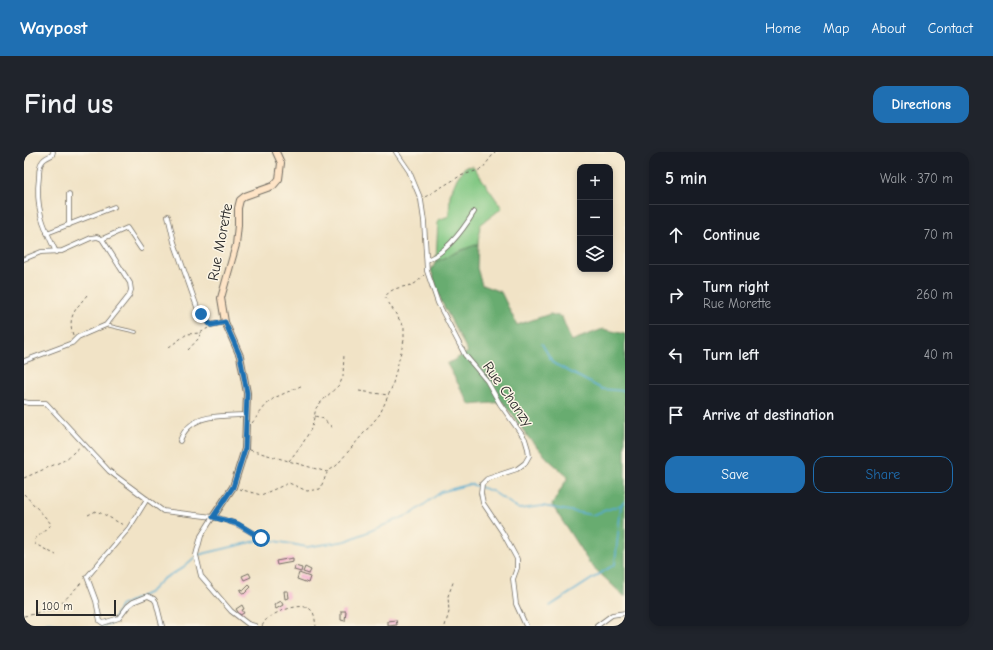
<!DOCTYPE html>
<meta charset="utf-8">
<style>
:root{--surface:#171b24;--page:#20242c;--text:#f1f3f6;--muted:#9ea1a6;--line:#363941;--accent:#1f6fb2}
body{margin:0;font-family:"Comic Neue",sans-serif;background:var(--page);color:var(--text)}
.controls{position:absolute;right:12px;top:12px;display:grid;overflow:hidden;border-radius:8px;box-shadow:0 2px 6px #0003}
.controls button{width:36px;height:36px;display:grid;place-items:center;padding:0;border:0;border-bottom:1px solid var(--line);background:var(--surface);color:var(--text);font:20px sans-serif}
.scale{position:absolute;left:12px;bottom:10px;width:80px;box-sizing:border-box;padding-left:4px;border:2px solid #2b2b2b;border-top:0;font-size:11px;line-height:14px;white-space:nowrap;color:#2b2b2b;-webkit-text-stroke:3px #fcf5e5;paint-order:stroke}
.stop{position:absolute;width:12px;height:12px;margin:-9px;border:3px solid #1f6fb2;border-radius:50%;background:#fff}
.stop.end{background:#1f6fb2;border-color:#fff;box-shadow:0 1px 4px #0008}
.list{margin:0;padding:0;list-style:none}
h2{display:flex;justify-content:space-between;align-items:center;height:52px;margin:0;padding:0 16px;font-size:17px}
h2 small{font-size:13px;font-weight:400;color:var(--muted)}
.list li{display:grid;grid-template-columns:26px 1fr auto;gap:12px;align-items:center;box-sizing:border-box;height:60px;padding:0 16px;border-top:1px solid var(--line)}
.list b{display:block;font-size:15px;white-space:nowrap}
.list p{margin:0;font-size:13px;white-space:nowrap;color:var(--muted)}
.list em{font-size:13px;font-style:normal;color:var(--muted)}
.actions{display:flex;gap:8px;padding:12px 16px}
.actions a{flex:1;padding:9px 0;border:1px solid var(--accent);border-radius:12px;text-align:center;font-size:14px;color:var(--accent)}
.actions .main{background:var(--accent);color:#fff}
.icon{flex:none;width:22px;height:22px;fill:none;stroke:currentColor;stroke-width:2;stroke-linecap:round;stroke-linejoin:round}
.map{position:relative;flex:none;width:601px;height:474px;overflow:hidden;border-radius:12px}
header{display:flex;align-items:center;gap:24px;box-sizing:border-box;height:56px;padding:0 20px;background:var(--accent);color:#fff}
header strong{font-size:19px}
nav{display:flex;gap:22px;margin-inline-start:auto;font-size:14px}
.intro{display:flex;align-items:center;justify-content:space-between;box-sizing:border-box;height:96px;padding:0 24px}
h1{margin:0;font-size:28px}
.button{padding:10px 18px;border-radius:12px;background:var(--accent);color:#fff;font-size:14px;font-weight:700}
main{display:flex;gap:24px;padding:0 24px}
aside{flex:1;background:var(--surface);border-radius:12px;box-shadow:0 2px 6px #0003}
.map>svg:first-child{display:block}
.green{fill:#80c782;stroke:#567956}
.forest{fill:#68ac70;stroke:#4a6c4e}
.lines{fill:none;stroke-linecap:round;stroke-linejoin:round}
.stream{stroke:#54abd1;stroke-width:1.5}
.building{fill:#f4a8cc}
.lane-casing{stroke:#706b61;stroke-width:3.5}
.street-casing{stroke:#706b61;stroke-width:5.5}
.secondary-casing{stroke:#706b61;stroke-width:8}
.path{stroke:#706b61;stroke-width:1;stroke-dasharray:3 3;stroke-linecap:butt}
.lane{stroke:#fff;stroke-width:2}
.street{stroke:#fff;stroke-width:4}
.secondary{stroke:#fee4c6;stroke-width:6}
.route{stroke:#1f6fb2;stroke-width:5}
.labels{text-anchor:middle;stroke-width:3;stroke-linejoin:round;paint-order:stroke}
.street-label{font-size:15px;fill:#2b2b2b;stroke:#fcf5e5}
</style>
<header>
<strong>Waypost</strong>
<nav><a>Home</a><a>Map</a><a>About</a><a>Contact</a></nav>
</header>
<div class="intro"><h1>Find us</h1><a class="button">Directions</a></div>
<main>
<div class="map">
<svg width="601" height="474" viewBox="0 0 601 474">
<rect width="100%" height="100%" fill="#fcf5e5"/>
<filter id="ink" filterUnits="userSpaceOnUse"><feTurbulence type="fractalNoise" baseFrequency=".025" numOctaves="2"/><feDisplacementMap in="SourceGraphic" scale="8" xChannelSelector="R" yChannelSelector="G"/><feConvolveMatrix kernelMatrix="1 2 1 2 8 2 1 2 1" color-interpolation-filters="sRGB"/></filter>
<filter id="wash" filterUnits="userSpaceOnUse"><feTurbulence type="fractalNoise" baseFrequency=".012" numOctaves="4" result="noise"/><feDisplacementMap in="SourceGraphic" scale="16" xChannelSelector="R" yChannelSelector="G"/><feGaussianBlur stdDeviation="0.9" result="paint"/><feColorMatrix in="noise" values="0 0 0 0 0 0 0 0 0 0 0 0 0 0 0 0 0 1.4 0 .05"/><feComposite in="paint" operator="in"/></filter>
<g filter="url(#wash)">
<rect width="100%" height="100%" fill="#f1e3c6"/>
<!-- green -->
<polygon class="green" points="449,14 478,56 456,73 454,92 433,100 412,110 414,68 425,64 426,43 433,26 441,15"/>
<!-- forest -->
<polygon class="forest" points="454,92 453,116 458,133 477,140 493,173 526,162 538,165 547,189 579,177 601,182 601,445 566,412 528,353 544,325 524,307 504,285 479,250 446,253 423,212 444,200 417,149 407,118 412,110 433,100"/>
<g class="lines">
<!-- stream -->
<g class="stream">
<polyline points="518,192 529,211 578,237 601,239"/>
<polyline points="174,403 241,387 283,395 322,389 389,361 417,340 446,332 468,339 495,357 519,354 568,363 597,353 601,349"/>
<polyline points="526,454 591,412 597,353"/>
<polyline points="15,474 24,471 52,474"/>
<polyline points="76,474 88,471 96,454 126,440 139,427 157,417 171,405"/>
</g>
</g>
<g id="blocks">
<!-- building -->
<g class="building">
<polygon points="269,406 269,410 253,413 252,409"/>
<polygon points="271,414 278,416 277,420 270,418"/>
<polygon points="281,415 287,418 285,422 279,420"/>
<polygon points="225,421 227,425 220,428 218,424"/>
<polygon points="275,421 286,425 284,431 273,427"/>
<polygon points="225,433 227,435 220,442 216,439 217,437 220,438"/>
<polygon points="260,439 264,439 265,446 261,447"/>
<polygon points="257,449 259,453 252,457 250,453"/>
<polygon points="218,453 220,457 218,458 220,461 216,463 212,457"/>
<polygon points="317,459 322,459 321,469 317,468"/>
<polygon points="372,468 373,473 364,474 364,469"/>
</g>
</g>
</g>
<g filter="url(#ink)">
<use href="#blocks" fill-opacity="0" stroke="#706b61" stroke-width="1"/>
<g class="lines">
<defs>
<polyline id="lane" points="82,173 112,180"/>
<g id="street">
<path d="M29,0L28,3C24,5 20,6 18,10C15,13 15,20 15,25C11,55 19,73 32,100"/>
<polyline points="372,0 385,19 397,48 400,69 403,119 414,151 441,203 463,229 476,252 501,287 504,297 505,304 501,311 493,317 463,327 458,332 457,341 459,351 479,381 493,407 493,416 489,427 492,452 502,474"/>
<polyline points="45,42 45,73"/>
<polyline points="144,64 150,90 173,155 177,162 187,173 201,170"/>
<polyline points="23,81 90,55"/>
<polyline points="78,87 103,76 117,97"/>
<polyline points="0,107 17,100 38,99 67,86 73,85 78,87 106,131 107,138 105,144 82,173 54,185 48,191 0,209"/>
<path d="M403,108C423,100 439,78 450,60"/>
<polyline points="0,250 5,251 22,251 85,319 139,359 189,365 177,384 172,403 177,424 207,459 224,472 231,474"/>
<path d="M156,289C165,261 197,264 222,263"/>
<polyline points="123,347 105,376 63,425 72,449 76,469 79,471 95,466 104,454 109,450 124,444 130,447 132,450 138,474"/>
<path d="M189,365C209,369 219,375 237,386"/>
<polyline points="573,474 588,463 601,461"/>
</g>
<polyline id="secondary" points="189,365 209,335 221,297 223,241 216,204 201,170 197,146 212,93 214,73 214,56 216,48 221,44 249,34 255,27 257,11 252,0"/>
</defs>
<!-- lane casing -->
<use href="#lane" class="lane-casing"/>
<!-- street casing -->
<use href="#street" class="street-casing"/>
<!-- secondary casing -->
<use href="#secondary" class="secondary-casing"/>
<!-- path -->
<g class="path">
<polyline points="401,45 436,24 458,17 471,0"/>
<path d="M49,183C43,164 52,157 63,143"/>
<polyline points="145,195 163,182 176,181 184,176"/>
<polyline points="164,198 175,186 176,181"/>
<polyline points="335,239 364,243"/>
<polyline points="291,264 298,266 310,277"/>
<polyline points="228,271 242,253 250,246 279,233"/>
<path d="M226,298L303,320L312,314L356,262L368,235L380,188V175L361,145C368,134 380,136 390,132C394,130 397,126 400,123"/>
<polyline points="265,309 279,291 288,275 292,256 298,249 316,232 319,224 320,202"/>
<polyline points="0,326 41,308 57,294"/>
<polyline points="215,337 237,343 265,331 283,339 296,337 303,321"/>
<polyline points="0,342 23,367 27,372 26,374 10,388 11,392 32,403"/>
<polyline points="64,363 72,359 81,363 101,374"/>
<polyline points="0,464 11,462 17,459 31,458 59,429"/>
<polyline points="370,473 370,474"/>
<path d="M238,474C240,471 241,468 244,466C252,460 280,448 288,459C291,462 291,470 292,474"/>
<polyline points="421,474 425,460 424,444 430,428"/>
</g>
<!-- lane -->
<use href="#lane" class="lane"/>
<!-- street -->
<use href="#street" class="street"/>
<!-- secondary -->
<use href="#secondary" class="secondary"/>
</g>
</g>
<g class="lines" filter="url(#ink)">
<!-- route -->
<polyline class="route" points="177,162 187,173 201,170 216,204 223,241 221,297 209,335 189,365 214,372 237,386"/>
</g>
<g class="labels">
<!-- street labels -->
<g class="street-label">
<text transform="translate(196 90) rotate(-79)" y="5">Rue Morette</text>
<text transform="translate(484 242) rotate(55)" y="5">Rue Chanzy</text>
</g>
</g>
</svg>
<div class="controls">
<button>+</button>
<button>−</button>
<button><svg class="icon" aria-label="layers" viewBox="0 0 24 24"><path d="M12 4l9 5-9 5-9-5zM3 14l9 5 9-5"/></svg></button>
</div>
<div class="scale">100 m</div>
<div class="stop" style="left:237px;top:386px"></div>
<div class="stop end" style="left:177px;top:162px"></div>
</div>
<aside>
<h2>5 min<small>Walk · 370 m</small></h2>
<ul class="list">
<li><svg class="icon" aria-label="ahead" viewBox="0 0 24 24"><path d="M12 20V5M6 11l6-6 6 6"/></svg><div><b>Continue</b></div><em>70 m</em></li>
<li><svg class="icon" aria-label="right" viewBox="0 0 24 24"><path d="M7 20v-9h11M14 6l5 5-5 5"/></svg><div><b>Turn right</b><p>Rue Morette</p></div><em>260 m</em></li>
<li><svg class="icon" aria-label="left" viewBox="0 0 24 24"><path d="M17 20v-9H6M10 6l-5 5 5 5"/></svg><div><b>Turn left</b></div><em>40 m</em></li>
<li><svg class="icon" aria-label="arrive" viewBox="0 0 24 24"><path d="M6 21V4h12l-3 4 3 4H6"/></svg><div><b>Arrive at destination</b></div></li>
</ul>
<div class="actions"><a class="main">Save</a><a>Share</a></div>
</aside>
</main>
